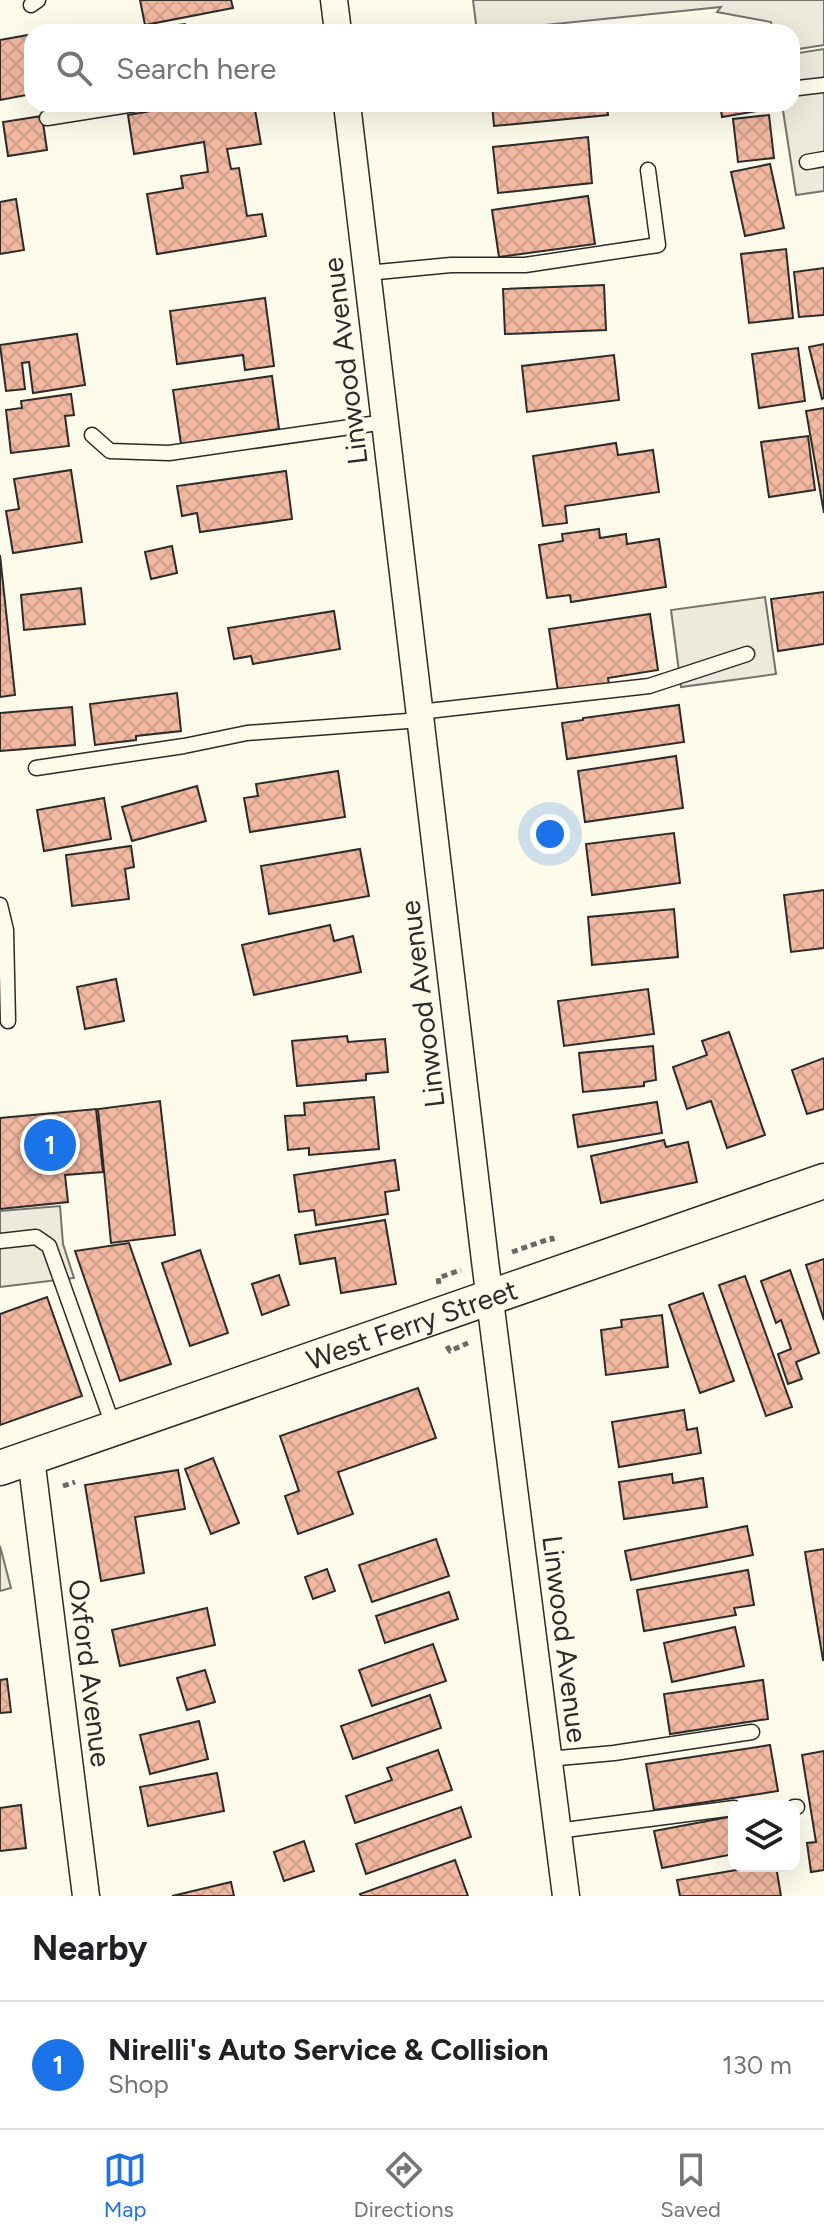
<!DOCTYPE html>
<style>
:root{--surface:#fff;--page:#f2f2f2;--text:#202124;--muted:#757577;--line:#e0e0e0;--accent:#1a73e8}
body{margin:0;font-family:Figtree,sans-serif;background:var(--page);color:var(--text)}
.controls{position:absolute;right:24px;bottom:24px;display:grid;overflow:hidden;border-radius:16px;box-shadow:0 8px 32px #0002}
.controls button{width:72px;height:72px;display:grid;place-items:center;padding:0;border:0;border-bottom:2px solid var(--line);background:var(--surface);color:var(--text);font:40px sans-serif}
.you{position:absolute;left:550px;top:834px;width:28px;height:28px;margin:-20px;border:6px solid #fff;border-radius:50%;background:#1a73e8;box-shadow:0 0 0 12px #1a73e833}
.badge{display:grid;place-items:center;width:52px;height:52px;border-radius:50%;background:var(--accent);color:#fff;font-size:26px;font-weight:700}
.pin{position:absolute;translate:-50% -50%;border:4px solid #fff;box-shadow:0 2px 8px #0006}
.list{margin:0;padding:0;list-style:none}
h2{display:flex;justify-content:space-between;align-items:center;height:104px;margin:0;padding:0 32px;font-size:34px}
h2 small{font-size:26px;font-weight:400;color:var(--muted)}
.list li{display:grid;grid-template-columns:52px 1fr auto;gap:24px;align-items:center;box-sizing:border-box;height:128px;padding:0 32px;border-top:2px solid var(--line)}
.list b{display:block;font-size:30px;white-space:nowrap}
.list p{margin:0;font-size:26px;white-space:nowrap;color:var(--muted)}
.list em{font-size:26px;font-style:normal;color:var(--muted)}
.icon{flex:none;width:44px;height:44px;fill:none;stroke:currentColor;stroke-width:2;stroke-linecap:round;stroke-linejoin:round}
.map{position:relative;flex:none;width:824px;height:1896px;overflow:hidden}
.search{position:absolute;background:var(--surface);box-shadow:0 8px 32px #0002;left:24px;right:24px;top:24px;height:88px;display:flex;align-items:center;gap:20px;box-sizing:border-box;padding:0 28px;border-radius:24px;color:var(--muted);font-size:30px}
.sheet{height:232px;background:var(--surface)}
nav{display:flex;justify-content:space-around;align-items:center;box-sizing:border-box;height:112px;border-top:2px solid var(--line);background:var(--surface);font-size:22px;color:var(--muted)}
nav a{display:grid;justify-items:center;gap:4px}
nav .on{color:var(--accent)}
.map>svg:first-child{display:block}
.parking{fill:#eceadb;stroke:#74746e;stroke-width:2}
.building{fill:url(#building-cross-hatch);stroke:#2b2b2b;stroke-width:2}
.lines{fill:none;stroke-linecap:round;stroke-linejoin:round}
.service-casing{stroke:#2b2b2b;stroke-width:17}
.minor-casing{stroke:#2b2b2b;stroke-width:29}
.tertiary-casing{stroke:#2b2b2b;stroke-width:37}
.path{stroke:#6a6964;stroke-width:5;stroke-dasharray:6 4;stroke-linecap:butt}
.service{stroke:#fdfbea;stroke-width:14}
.minor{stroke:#fdfbea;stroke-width:26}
.tertiary{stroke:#fdfbea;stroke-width:34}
.labels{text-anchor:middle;stroke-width:6;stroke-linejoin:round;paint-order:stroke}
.street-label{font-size:28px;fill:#2b2b2b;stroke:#fdfbea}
</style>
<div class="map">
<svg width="824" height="1896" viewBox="0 0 824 1896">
<defs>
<pattern id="building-cross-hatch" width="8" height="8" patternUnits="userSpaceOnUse" patternTransform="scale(2)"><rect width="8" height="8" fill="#f2b8a0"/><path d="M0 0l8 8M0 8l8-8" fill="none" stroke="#d09e8a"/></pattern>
</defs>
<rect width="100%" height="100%" fill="#fdfbea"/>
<!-- parking -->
<g class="parking">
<polygon points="473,0 824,0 824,45 792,50 792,32 773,32 771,22 717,12 721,7 477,32"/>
<polygon points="824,49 824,191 796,195 782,104 792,104 792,54"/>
<polygon points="765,597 776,674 681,687 671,610"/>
<polygon points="60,1206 63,1244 74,1278 0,1287 0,1211"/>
<polygon points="0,1546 11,1588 0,1591"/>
</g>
<!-- building -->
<g class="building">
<polygon points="140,0 231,0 233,8 145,25"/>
<polygon points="185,24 186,32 160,32 159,27"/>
<polygon points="240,26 241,32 194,32"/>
<polygon points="28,35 32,61 32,94 0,100 0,40"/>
<polygon points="191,104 254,104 261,144 227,149 231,169 239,168 247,216 262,214 266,236 157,254 147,194 183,188 181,176 208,172 204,142 134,154 128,115"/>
<polygon points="492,104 607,104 608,115 494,126"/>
<polygon points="720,104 768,104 769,109 722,117"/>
<polygon points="769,115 774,158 738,162 733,119"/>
<polygon points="42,116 47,150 8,156 3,122"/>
<polygon points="588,137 592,183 498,193 493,147"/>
<polygon points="770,164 784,228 745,236 731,172"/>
<polygon points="588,196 595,244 499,257 492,210"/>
<polygon points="16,199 24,250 0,254 0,202"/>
<polygon points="786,249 793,318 749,323 741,254"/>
<polygon points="824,268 824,315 799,317 794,272"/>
<polygon points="604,285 606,330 505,334 503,289"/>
<polygon points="265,298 274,366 245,370 243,355 177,364 170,311"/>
<polygon points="77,334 85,385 33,393 29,362 22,363 25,389 6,391 0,345"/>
<polygon points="824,344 824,398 822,399 809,347"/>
<polygon points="798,348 805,401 759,408 752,354"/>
<polygon points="614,355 619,400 527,412 522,366"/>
<polygon points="272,376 279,429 181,444 173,390"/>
<polygon points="71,394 74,415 65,416 69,446 11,453 6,410 22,408 21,401"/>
<polygon points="824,408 824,513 806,411"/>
<polygon points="808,436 815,490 769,497 761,442"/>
<polygon points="616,443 618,455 653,450 659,492 565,506 567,523 543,526 533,456"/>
<polygon points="71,470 82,542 13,553 6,511 19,509 14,479"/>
<polygon points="286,471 292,519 200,532 197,513 182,516 177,486"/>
<polygon points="599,529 600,538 626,534 627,544 659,539 666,587 571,602 570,595 547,598 539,545 563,541 562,534"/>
<polygon points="172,546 177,573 151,579 145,552"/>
<polygon points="0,555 15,695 0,697"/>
<polygon points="81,588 85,624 24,630 21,595"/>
<polygon points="824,592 824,644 778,651 771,599"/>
<polygon points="334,611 340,649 253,664 251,656 234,659 228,628"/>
<polygon points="650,614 658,670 608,678 609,685 558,692 549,629"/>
<polygon points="177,693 181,731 136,736 136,740 95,745 90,704"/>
<polygon points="679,705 684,742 567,759 562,723 583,720 583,718"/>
<polygon points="72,707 75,745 0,751 0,713"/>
<polygon points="676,756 683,808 585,822 578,771"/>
<polygon points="338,771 345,817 250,832 244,798 258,796 256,784"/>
<polygon points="197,786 206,821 132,841 122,807"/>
<polygon points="104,798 111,839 44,851 37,810"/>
<polygon points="674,833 680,883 592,895 586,844"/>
<polygon points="131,846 134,867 125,869 129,899 72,906 66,855"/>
<polygon points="360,849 369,896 269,914 261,866"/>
<polygon points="824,890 824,948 791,952 784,895"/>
<polygon points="674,909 678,957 592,965 588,917"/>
<polygon points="330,925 334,941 353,936 361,972 254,995 242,945"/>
<polygon points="116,979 124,1021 85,1029 77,987"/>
<polygon points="648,989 654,1034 564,1046 558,1001"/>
<polygon points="729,1032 765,1135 727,1148 711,1101 687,1109 673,1067 707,1055 702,1041"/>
<polygon points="347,1036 348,1042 385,1039 388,1072 366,1074 366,1080 297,1086 292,1041"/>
<polygon points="653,1046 656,1080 644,1082 644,1086 583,1092 579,1053"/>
<polygon points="824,1058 824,1109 807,1114 792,1070"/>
<polygon points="374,1097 379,1149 309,1155 309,1148 288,1150 285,1116 305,1115 304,1103"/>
<polygon points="160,1101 175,1235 111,1243 98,1109"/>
<polygon points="657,1102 662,1133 578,1147 573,1115"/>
<polygon points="96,1109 103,1172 65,1175 68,1202 0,1209 0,1118"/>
<polygon points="664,1140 666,1147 688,1142 697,1182 601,1203 591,1156"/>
<polygon points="395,1160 399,1190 385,1192 388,1214 316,1225 314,1210 299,1212 294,1175"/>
<polygon points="385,1220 396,1284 341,1293 335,1258 300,1264 295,1235"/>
<polygon points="129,1243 171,1364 120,1381 75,1251"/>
<polygon points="200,1250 228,1333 190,1346 162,1263"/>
<polygon points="824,1259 824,1320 806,1265"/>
<polygon points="790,1270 819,1353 796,1362 802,1379 788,1384 778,1354 791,1349 781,1320 776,1323 761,1281"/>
<polygon points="279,1275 289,1305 262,1315 252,1284"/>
<polygon points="745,1276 792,1407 766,1416 719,1285"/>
<polygon points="703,1293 734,1381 700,1393 669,1305"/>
<polygon points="47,1297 82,1396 0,1425 0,1314"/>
<polygon points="662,1315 668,1367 606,1375 601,1330 622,1327 621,1320"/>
<polygon points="418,1388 436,1438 338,1472 353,1514 298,1534 285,1496 299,1491 280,1436"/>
<polygon points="684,1410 687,1430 697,1428 701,1453 619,1467 612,1422"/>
<polygon points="213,1458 239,1523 211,1534 185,1469"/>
<polygon points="178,1470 185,1509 135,1517 144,1573 101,1581 85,1485"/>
<polygon points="672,1474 673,1483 703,1478 707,1507 624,1519 619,1482"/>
<polygon points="747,1526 753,1555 631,1580 625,1551"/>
<polygon points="436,1539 449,1576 372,1602 359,1565"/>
<polygon points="824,1549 824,1660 823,1660 805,1552"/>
<polygon points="327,1569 335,1591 313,1599 305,1577"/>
<polygon points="748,1570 754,1605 734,1608 736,1615 644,1631 637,1590"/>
<polygon points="449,1592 458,1619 385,1643 376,1616"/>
<polygon points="207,1608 215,1645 120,1666 112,1630"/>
<polygon points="735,1627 744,1666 672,1682 664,1643"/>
<polygon points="433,1644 446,1681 372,1706 359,1670"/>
<polygon points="205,1670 215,1702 187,1710 177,1678"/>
<polygon points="7,1679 11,1712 0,1713 0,1680"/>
<polygon points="763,1680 768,1719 670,1734 664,1694"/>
<polygon points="430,1695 441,1728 353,1759 341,1726"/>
<polygon points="199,1721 208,1759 150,1774 140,1735"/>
<polygon points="770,1745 778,1791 654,1810 646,1764"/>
<polygon points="438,1750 452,1790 355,1823 346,1796 392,1780 387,1768"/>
<polygon points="824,1751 824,1870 811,1872 807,1843 816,1842 802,1755"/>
<polygon points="217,1773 224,1811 148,1826 140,1787"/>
<polygon points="21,1805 26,1848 0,1851 0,1808"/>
<polygon points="461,1807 471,1837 366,1874 356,1844"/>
<polygon points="734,1816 734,1854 662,1868 654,1831"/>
<polygon points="304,1841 314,1871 284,1881 274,1852"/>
<polygon points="455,1860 468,1896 361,1896 360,1894"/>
<polygon points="760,1866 776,1866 781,1896 680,1896 677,1880"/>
<polygon points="231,1882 234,1896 172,1896"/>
</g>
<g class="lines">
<defs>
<g id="service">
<polyline points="31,5 38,0"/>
<polyline points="798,88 824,85"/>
<polyline points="47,118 135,104"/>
<polyline points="807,162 824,159"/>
<polyline points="367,273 451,265 525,265 658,245 648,170"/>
<polyline points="92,435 110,451 169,453 385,422"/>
<polyline points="419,712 649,686 747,654"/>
<polyline points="36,768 184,746 247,733 421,720"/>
<polyline points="0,905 6,930 8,1021"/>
<polyline points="0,1241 36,1237 49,1246 114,1428"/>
<polyline points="548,1759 614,1753 752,1732"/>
<polyline points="794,1807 797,1807"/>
<polyline points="557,1831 734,1808"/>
</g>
<g id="minor">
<polyline points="334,0 338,32"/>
<polyline points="347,104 485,1261 566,1896"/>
<polyline points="31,1458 86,1896"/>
</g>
<g id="tertiary">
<path id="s1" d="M0,1468L824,1181"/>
</g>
</defs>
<!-- service casing -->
<use href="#service" class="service-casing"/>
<!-- minor casing -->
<use href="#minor" class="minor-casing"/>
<!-- tertiary casing -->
<use href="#tertiary" class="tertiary-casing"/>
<!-- path -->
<g class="path">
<polyline points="512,1252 552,1238 553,1243"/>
<polyline points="439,1284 438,1278 461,1270"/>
<polyline points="447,1346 450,1351 468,1343"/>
<polyline points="63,1486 75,1482"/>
</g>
<!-- service -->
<use href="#service" class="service"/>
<!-- minor -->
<use href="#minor" class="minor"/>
<!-- tertiary -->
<use href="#tertiary" class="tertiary"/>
</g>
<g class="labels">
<!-- street labels -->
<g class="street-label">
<text transform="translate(345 361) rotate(-97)" y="10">Linwood Avenue</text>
<text transform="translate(422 1004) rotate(-97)" y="10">Linwood Avenue</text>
<text dy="10" stroke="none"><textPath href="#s1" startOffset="436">West Ferry Street</textPath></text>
<text transform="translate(565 1639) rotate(83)" y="10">Linwood Avenue</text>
<text transform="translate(90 1673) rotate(83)" y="10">Oxford Avenue</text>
</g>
</g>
</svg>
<div class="controls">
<button><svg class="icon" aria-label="layers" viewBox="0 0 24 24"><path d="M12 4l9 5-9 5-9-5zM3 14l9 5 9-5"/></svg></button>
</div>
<div class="you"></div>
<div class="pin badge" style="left:50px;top:1145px">1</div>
<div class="search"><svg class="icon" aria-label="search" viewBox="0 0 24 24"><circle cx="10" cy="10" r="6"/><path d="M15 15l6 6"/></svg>Search here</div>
</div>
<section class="sheet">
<h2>Nearby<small></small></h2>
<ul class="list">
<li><span class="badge">1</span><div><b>Nirelli's Auto Service &amp; Collision</b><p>Shop</p></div><em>130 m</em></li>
</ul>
</section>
<nav>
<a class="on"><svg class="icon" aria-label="map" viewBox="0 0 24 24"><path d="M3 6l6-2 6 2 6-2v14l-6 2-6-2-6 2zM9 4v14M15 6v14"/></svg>Map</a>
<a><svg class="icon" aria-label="directions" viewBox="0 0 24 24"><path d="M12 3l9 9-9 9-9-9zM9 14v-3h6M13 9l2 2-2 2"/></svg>Directions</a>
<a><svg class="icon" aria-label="saved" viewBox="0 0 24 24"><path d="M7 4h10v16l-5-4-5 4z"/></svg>Saved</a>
</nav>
